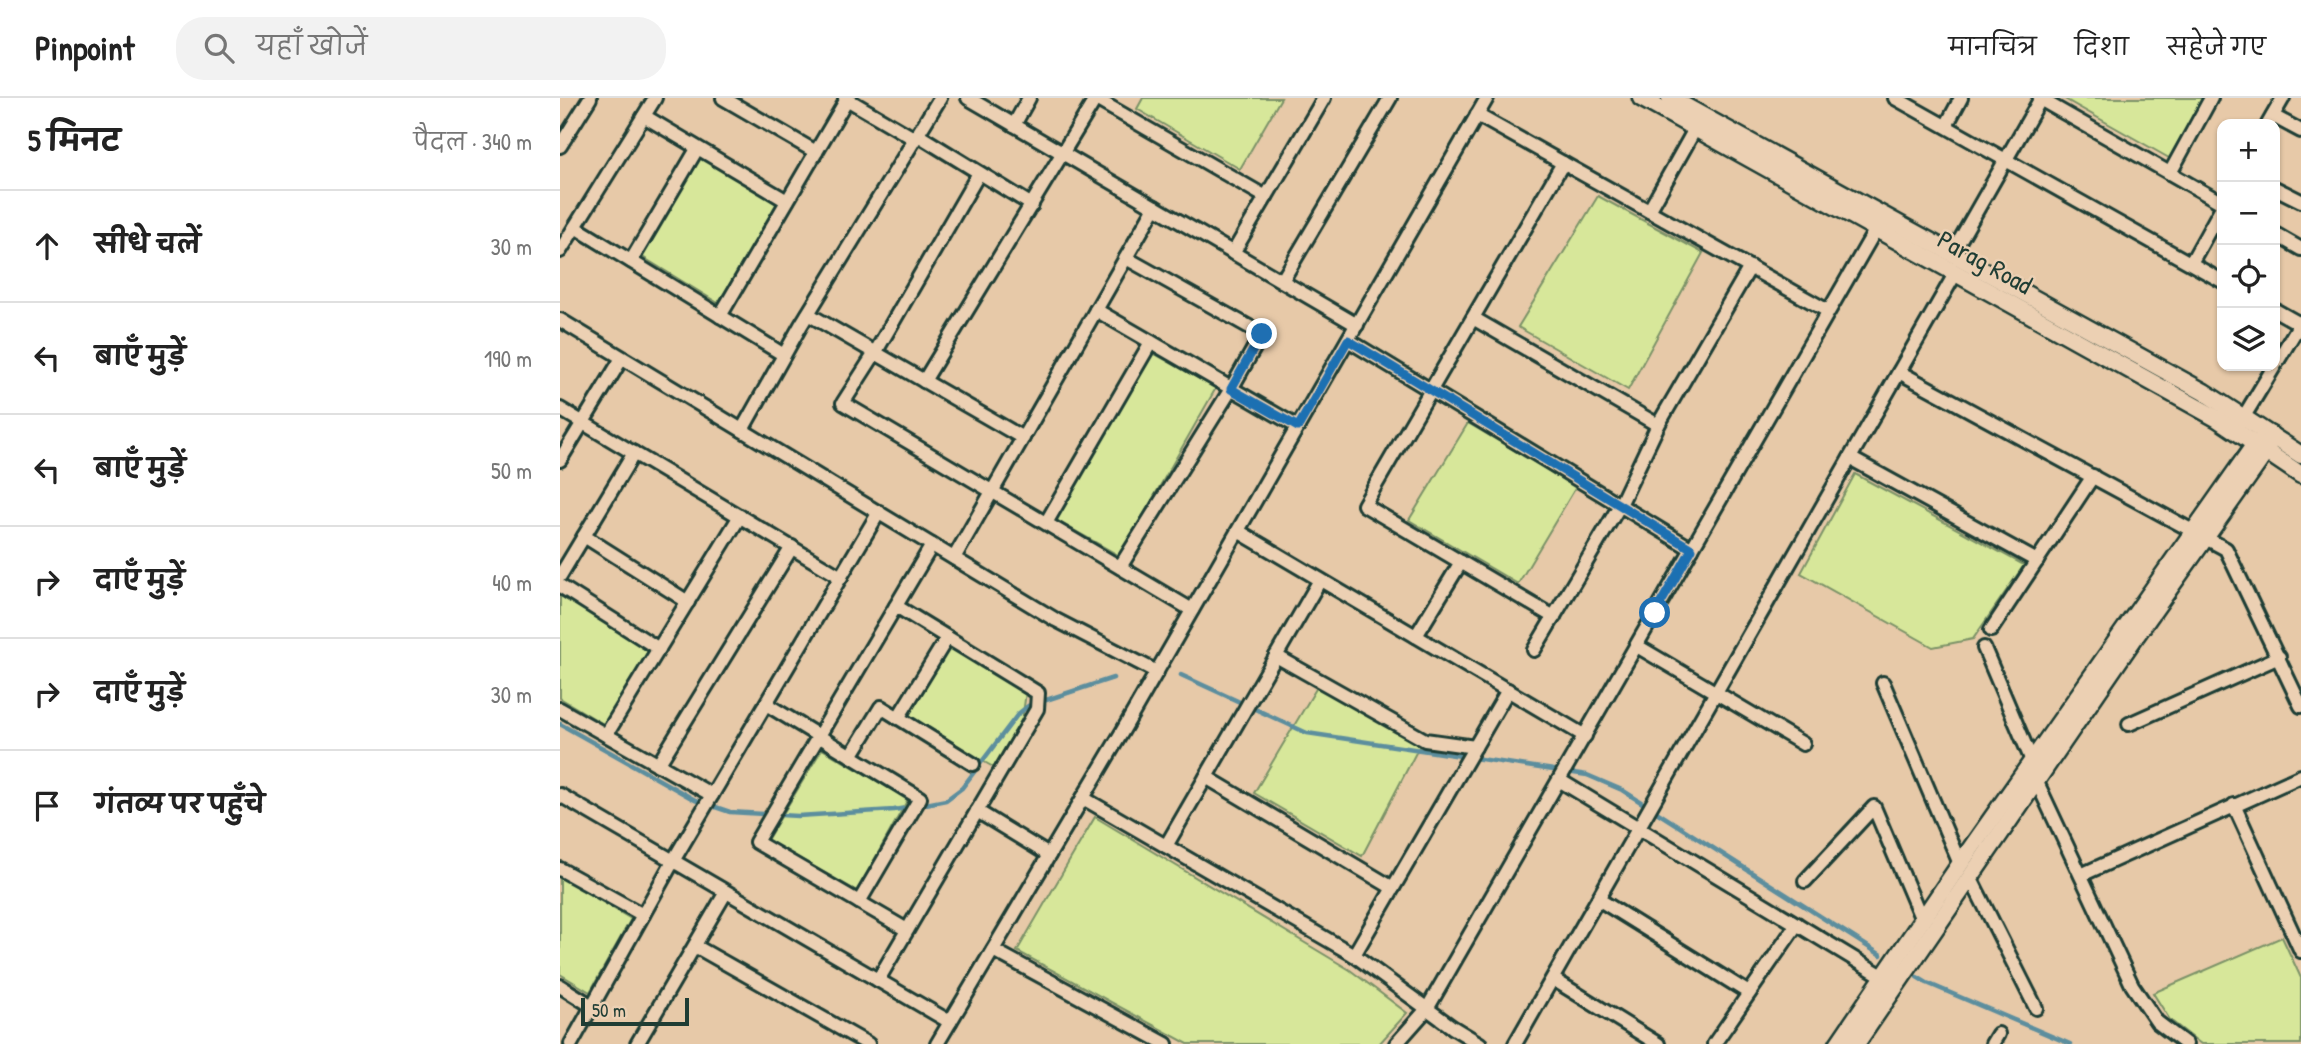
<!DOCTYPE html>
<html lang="hi">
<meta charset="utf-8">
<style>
:root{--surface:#fff;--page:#f2f2f2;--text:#222;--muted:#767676;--line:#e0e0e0}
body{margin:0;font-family:"Patrick Hand","Playpen Sans Deva",sans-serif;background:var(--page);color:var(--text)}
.controls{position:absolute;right:21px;top:21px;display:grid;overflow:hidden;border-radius:14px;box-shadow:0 2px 5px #0004}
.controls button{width:63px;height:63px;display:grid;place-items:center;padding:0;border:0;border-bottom:2px solid var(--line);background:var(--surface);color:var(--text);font:35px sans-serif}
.scale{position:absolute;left:21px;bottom:18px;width:108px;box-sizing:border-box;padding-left:7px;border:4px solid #1f3d34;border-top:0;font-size:19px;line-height:24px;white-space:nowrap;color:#1f3d34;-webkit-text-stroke:5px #ecd0b3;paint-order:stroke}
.stop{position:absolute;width:21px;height:21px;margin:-16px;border:5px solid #1f6fb2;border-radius:50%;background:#fff}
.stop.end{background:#1f6fb2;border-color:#fff;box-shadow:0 2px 7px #0008}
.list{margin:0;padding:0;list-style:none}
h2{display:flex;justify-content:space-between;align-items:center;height:91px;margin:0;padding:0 28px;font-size:30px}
h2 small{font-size:23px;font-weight:400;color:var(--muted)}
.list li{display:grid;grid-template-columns:46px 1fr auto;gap:21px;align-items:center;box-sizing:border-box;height:112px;padding:0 28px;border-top:2px solid var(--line)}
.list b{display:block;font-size:26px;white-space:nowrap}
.list em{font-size:23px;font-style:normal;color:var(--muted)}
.icon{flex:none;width:38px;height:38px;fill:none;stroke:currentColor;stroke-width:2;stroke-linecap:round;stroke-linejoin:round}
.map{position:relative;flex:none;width:1741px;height:946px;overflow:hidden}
header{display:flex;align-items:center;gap:42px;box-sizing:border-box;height:98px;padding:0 35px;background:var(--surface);border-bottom:2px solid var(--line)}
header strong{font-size:33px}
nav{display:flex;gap:38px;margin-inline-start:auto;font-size:24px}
.search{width:490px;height:63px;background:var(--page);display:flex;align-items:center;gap:18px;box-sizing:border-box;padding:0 24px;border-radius:28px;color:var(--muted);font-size:26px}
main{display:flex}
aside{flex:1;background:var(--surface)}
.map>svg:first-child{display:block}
.green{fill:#d7e79a;stroke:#7b9267;stroke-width:2}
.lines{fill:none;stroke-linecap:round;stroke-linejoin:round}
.stream{stroke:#5c8e9e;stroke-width:4.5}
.street-casing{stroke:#1f3d34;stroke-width:18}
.secondary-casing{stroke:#1f3d34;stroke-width:21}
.street{stroke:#ecd0b3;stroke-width:12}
.secondary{stroke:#ecd0b3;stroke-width:16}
.route{stroke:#1f6fb2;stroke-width:9}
.labels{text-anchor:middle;stroke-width:5;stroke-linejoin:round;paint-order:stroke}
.street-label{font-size:26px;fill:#1f3d34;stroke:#ecd0b3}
</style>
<header>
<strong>Pinpoint</strong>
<div class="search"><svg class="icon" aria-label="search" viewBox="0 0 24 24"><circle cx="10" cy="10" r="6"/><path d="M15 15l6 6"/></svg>यहाँ खोजें</div>
<nav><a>मानचित्र</a><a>दिशा</a><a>सहेजे गए</a></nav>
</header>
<main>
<aside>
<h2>5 मिनट<small>पैदल · 340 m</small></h2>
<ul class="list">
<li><svg class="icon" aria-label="ahead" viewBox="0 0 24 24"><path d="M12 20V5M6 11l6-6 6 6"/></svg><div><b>सीधे चलें</b></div><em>30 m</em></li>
<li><svg class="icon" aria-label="left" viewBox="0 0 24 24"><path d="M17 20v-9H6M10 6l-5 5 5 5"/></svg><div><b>बाएँ मुड़ें</b></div><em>190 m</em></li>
<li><svg class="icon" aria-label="left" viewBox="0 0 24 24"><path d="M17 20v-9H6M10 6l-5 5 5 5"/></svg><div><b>बाएँ मुड़ें</b></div><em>50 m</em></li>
<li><svg class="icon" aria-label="right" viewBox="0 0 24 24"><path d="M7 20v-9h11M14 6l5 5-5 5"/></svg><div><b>दाएँ मुड़ें</b></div><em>40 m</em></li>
<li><svg class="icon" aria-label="right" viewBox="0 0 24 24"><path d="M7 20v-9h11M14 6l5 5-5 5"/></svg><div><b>दाएँ मुड़ें</b></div><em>30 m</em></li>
<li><svg class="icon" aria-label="arrive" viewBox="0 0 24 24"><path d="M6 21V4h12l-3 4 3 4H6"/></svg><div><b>गंतव्य पर पहुँचे</b></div></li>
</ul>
</aside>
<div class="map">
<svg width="1741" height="946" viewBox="0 0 1741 946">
<rect width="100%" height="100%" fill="#e7c9a8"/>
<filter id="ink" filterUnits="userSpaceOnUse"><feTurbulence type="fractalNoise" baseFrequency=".0143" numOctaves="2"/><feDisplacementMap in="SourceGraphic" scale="14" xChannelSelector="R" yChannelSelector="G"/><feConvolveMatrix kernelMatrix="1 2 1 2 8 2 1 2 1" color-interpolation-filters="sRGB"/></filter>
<g filter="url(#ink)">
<!-- green -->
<g class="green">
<polygon points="583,0 721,0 680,71 577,11"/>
<polygon points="1503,0 1643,0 1609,60"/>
<polygon points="137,56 219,106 158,205 76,155"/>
<polygon points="1038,98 1143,155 1068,292 958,229"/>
<polygon points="591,254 656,290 560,458 496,422"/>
<polygon points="908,325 1016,389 958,486 849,422"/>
<polygon points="1295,376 1464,467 1413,541 1373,549 1241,475"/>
<polygon points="0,498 90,550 45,627 0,600"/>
<polygon points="386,547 466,594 462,623 435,670 343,618"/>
<polygon points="757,589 860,647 802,758 694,695"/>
<polygon points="262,651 348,701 297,793 207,742"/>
<polygon points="535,719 790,872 847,915 819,946 628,946 457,853"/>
<polygon points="0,779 71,821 30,894 0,876"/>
<polygon points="1722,839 1741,880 1741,946 1641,946 1610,922 1593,895"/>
</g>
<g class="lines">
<!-- stream -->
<g class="stream">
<polyline points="621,577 747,635 1027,677 1062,692 1321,857"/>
<polyline points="0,626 135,702 170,714 238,718 334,712 352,709"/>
<polyline points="361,707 386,702 402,690 458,616 468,608 553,580"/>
<polyline points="1357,879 1367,885 1510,946"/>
</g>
<defs>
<g id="street">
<polyline points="163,0 256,54"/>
<polyline points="285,0 355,41"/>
<polyline points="408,0 797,227"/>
<polyline points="1335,0 1662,183"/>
<polyline points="536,1 706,99"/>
<polyline points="1480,1 1662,105"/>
<polyline points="917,17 1268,213"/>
<polyline points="84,18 227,103"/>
<polyline points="1713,18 1741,33"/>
<polyline points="1708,26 1723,0"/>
<polyline points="454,27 469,0"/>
<polyline points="1386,28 1401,0"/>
<polyline points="358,37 472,107"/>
<polyline points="0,48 30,0"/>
<polyline points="419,75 315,255 283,305 632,512"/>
<polyline points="1610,75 1651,0"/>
<polyline points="1715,90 1741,103"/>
<polyline points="1089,113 1135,31"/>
<polyline points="15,129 224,257"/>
<polyline points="1715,136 1741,151"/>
<polyline points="0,153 95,0"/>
<polyline points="673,155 764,0"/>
<polyline points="1392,156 1481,0"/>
<polyline points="71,163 137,51"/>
<polyline points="1631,165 1662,109"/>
<polyline points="722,183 830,0"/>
<polyline points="536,212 738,329"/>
<polyline points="1715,212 1740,226"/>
<polyline points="248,216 463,340"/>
<polyline points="160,218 287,1"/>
<polyline points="913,220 1098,327"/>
<polyline points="0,222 496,522 597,574"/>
<polyline points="788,242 1132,451"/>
<polyline points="1339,274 1666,451 1741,608"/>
<polyline points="364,283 536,0"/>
<polyline points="0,311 281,479"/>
<polyline points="1680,325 1741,224"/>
<polyline points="182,332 241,227 380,0"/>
<polyline points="1290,360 1477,463"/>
<polyline points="0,362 62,260"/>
<polyline points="486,425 591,244"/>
<polyline points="678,433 1025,638"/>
<polyline points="24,438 128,504"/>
<polyline points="394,460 595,109"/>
<polyline points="560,469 671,291 702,236 566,160"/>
<polyline points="0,478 74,355"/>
<polyline points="0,488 99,551"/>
<polyline points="994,519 804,407 1003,65"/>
<polyline points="1431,532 1533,378"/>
<polyline points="856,538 901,464"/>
<polyline points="1077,548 1243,646"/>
<polyline points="1424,550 1472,663 1476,682 1572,887 1597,924 1626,946"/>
<polyline points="974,552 1060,407 1098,327 1190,169"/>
<polyline points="716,558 865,642 915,649"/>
<polyline points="1323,585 1400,766"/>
<polyline points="206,606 360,700 299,804"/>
<polyline points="0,611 152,697"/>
<polyline points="338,620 387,540"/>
<polyline points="1569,626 1719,559"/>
<polyline points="46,637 180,418"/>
<polyline points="291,658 321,609 413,666"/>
<polyline points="98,667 232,449"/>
<polyline points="646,679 833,790"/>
<polyline points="999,682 1324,879"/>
<polyline points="0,697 390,924"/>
<polyline points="523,700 794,857 892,929 920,946"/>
<polyline points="1674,707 1741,853"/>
<polyline points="417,713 489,757"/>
<polyline points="606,748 760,482"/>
<polyline points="0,771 83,817"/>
<polyline points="1521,777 1741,678"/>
<polyline points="1410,779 1476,910"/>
<polyline points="1245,783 1314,709 1362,822"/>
<polyline points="1038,801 1189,895"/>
<polyline points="347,832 196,744 372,447"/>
<polyline points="135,848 308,946"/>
<polyline points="433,852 606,946"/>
<polyline points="794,857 948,592"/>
<polyline points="993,881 1098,946"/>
<polyline points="318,882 477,611 478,595 336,508"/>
<polyline points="0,888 32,908"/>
<polyline points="11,946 113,763 319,414"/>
<polyline points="77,946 166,794"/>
<polyline points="377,946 562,634 927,0"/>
<polyline points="836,946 867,911 1320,124"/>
<polyline points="955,946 1395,176"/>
<polyline points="1154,946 1237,826"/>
<polyline points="1432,946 1438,936"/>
</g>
<g id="secondary">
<polyline points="1081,0 1658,321 1741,377"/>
<polyline points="1110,0 1644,294 1741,357"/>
<polyline points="1278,946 1409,753 1695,346 1711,337"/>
<polyline points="1296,946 1575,539 1706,354 1709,343"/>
</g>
</defs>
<!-- street casing -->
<use href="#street" class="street-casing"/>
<!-- secondary casing -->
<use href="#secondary" class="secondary-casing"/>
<!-- street -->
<use href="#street" class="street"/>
<!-- secondary -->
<use href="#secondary" class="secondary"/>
</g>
</g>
<g class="lines" filter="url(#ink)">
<!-- route -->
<polyline class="route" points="702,236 671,291 738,329 788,242 1132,451 1095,515"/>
</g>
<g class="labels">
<!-- street labels -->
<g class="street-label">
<text transform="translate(1425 164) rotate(29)" y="9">Parag Road</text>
</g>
</g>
</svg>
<div class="controls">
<button>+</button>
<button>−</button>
<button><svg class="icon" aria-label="locate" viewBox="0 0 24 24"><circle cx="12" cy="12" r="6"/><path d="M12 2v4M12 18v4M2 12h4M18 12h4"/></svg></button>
<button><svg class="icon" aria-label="layers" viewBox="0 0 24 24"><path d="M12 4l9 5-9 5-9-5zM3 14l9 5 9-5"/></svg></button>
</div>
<div class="scale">50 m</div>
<div class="stop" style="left:1095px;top:515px"></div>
<div class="stop end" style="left:702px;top:236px"></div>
</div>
</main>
